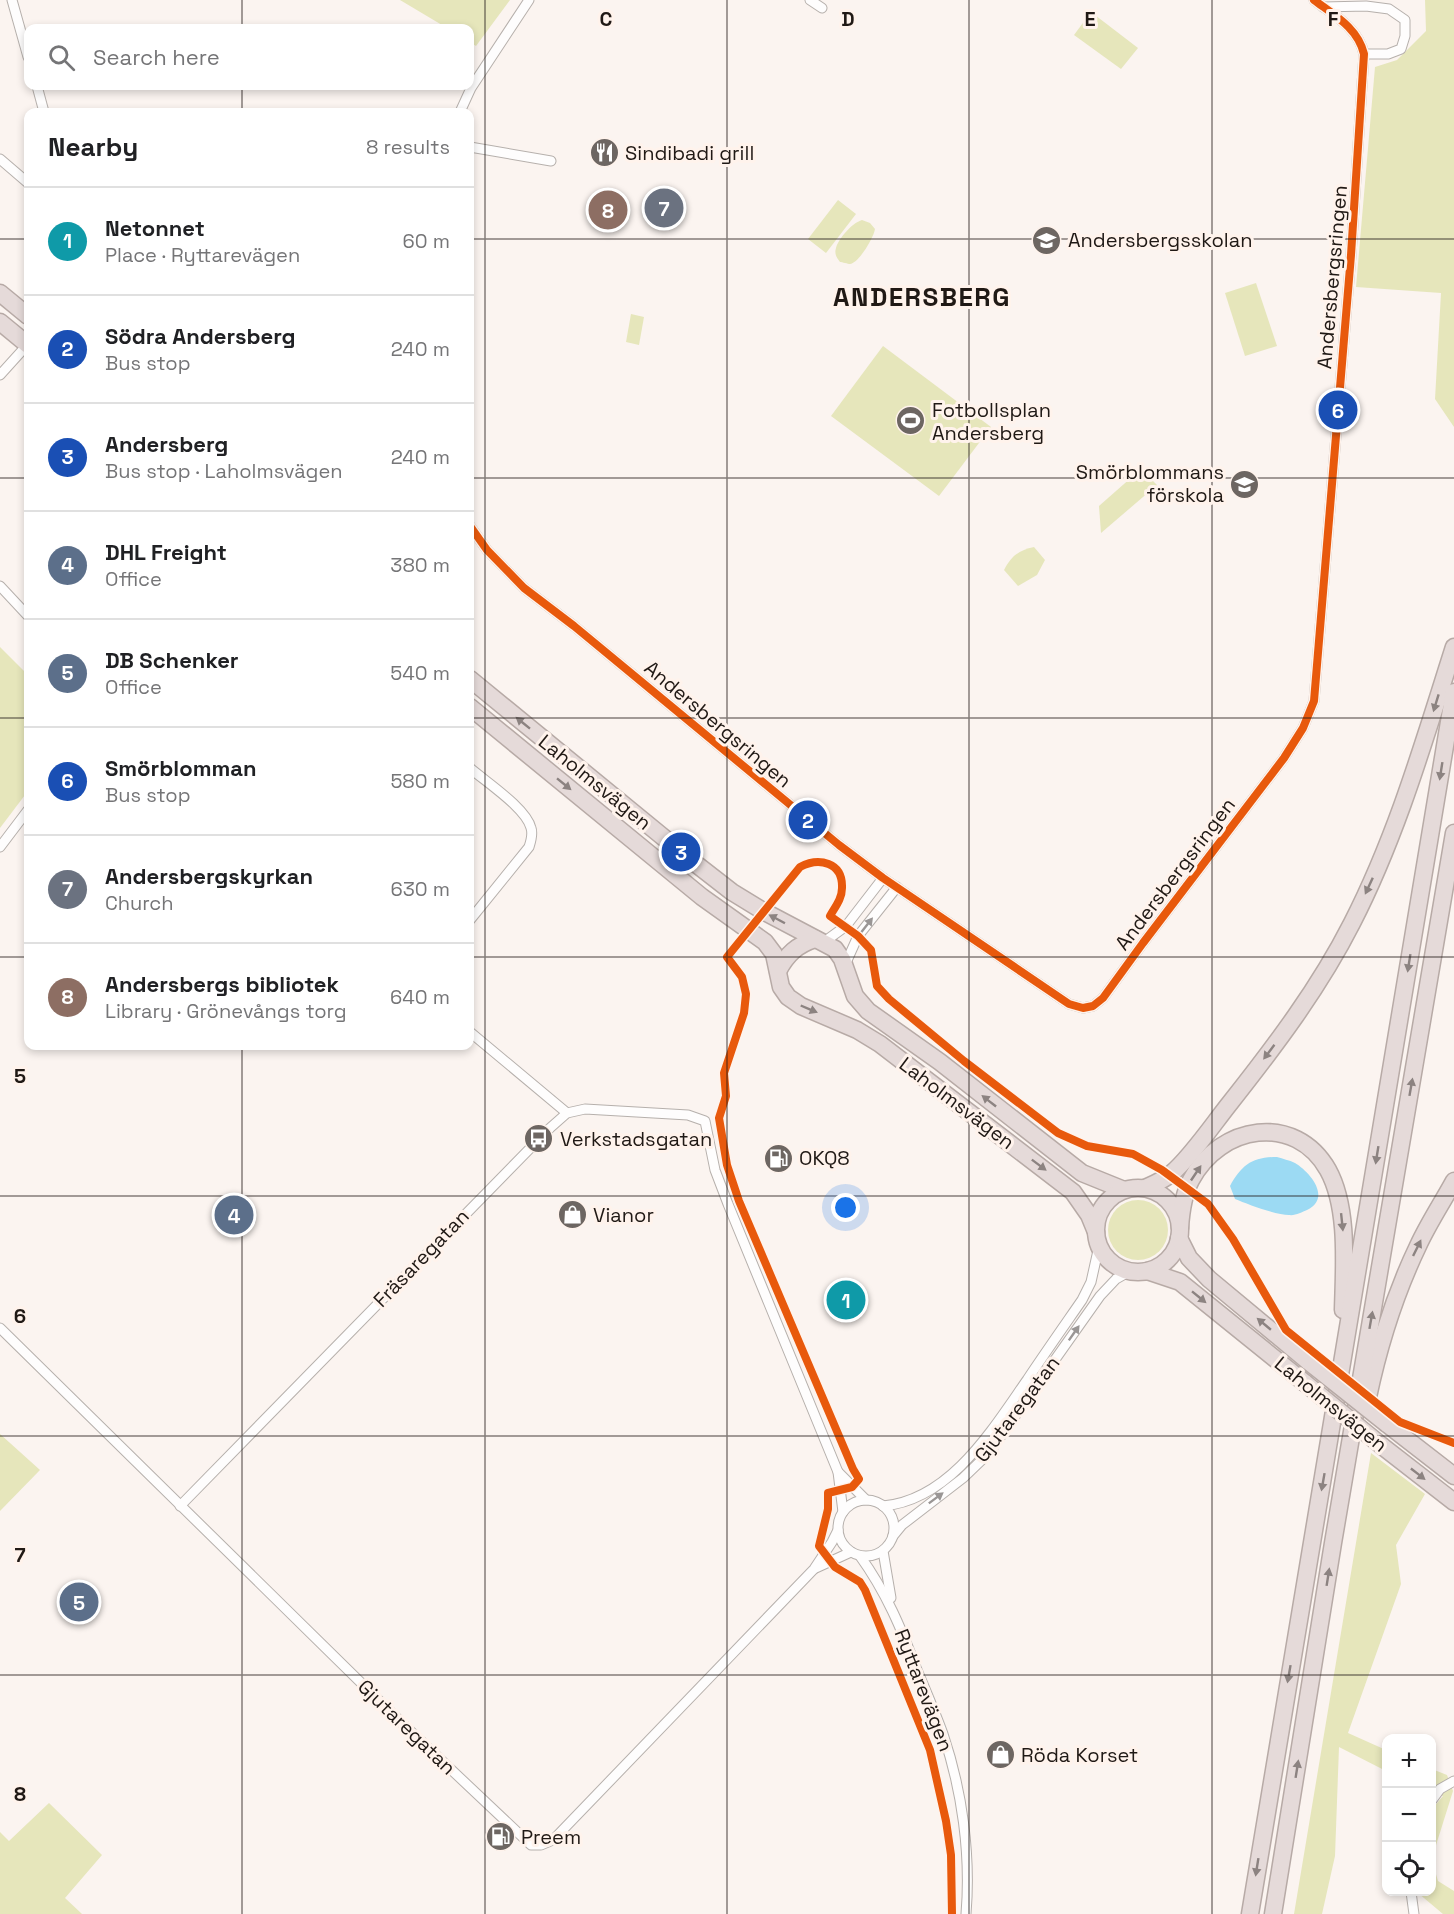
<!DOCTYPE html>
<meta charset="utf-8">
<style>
:root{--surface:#fff;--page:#f6f6f6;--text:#202124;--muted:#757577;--line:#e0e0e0;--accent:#db2777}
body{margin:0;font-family:"Space Grotesk",sans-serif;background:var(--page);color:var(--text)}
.controls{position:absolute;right:18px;bottom:18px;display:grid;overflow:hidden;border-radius:12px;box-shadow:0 3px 9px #0003}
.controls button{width:54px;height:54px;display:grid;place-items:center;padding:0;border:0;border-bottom:2px solid var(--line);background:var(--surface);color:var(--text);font:30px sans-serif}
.you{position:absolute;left:846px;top:1208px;width:21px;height:21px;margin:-15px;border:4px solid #fff;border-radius:50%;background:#1a73e8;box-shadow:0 0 0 9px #1a73e833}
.badge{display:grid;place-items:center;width:39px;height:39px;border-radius:50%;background:var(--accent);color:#fff;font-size:20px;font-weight:700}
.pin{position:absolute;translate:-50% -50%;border:3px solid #fff;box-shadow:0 2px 6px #0006}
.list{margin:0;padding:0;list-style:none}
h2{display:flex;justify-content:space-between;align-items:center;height:78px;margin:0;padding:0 24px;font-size:26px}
h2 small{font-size:20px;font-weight:400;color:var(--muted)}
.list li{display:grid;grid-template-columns:39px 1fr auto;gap:18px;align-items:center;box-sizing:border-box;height:108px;padding:0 24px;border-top:2px solid var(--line)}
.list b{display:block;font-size:22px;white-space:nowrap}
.list p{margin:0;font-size:20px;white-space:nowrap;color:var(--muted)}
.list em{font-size:20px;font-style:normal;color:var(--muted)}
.icon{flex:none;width:33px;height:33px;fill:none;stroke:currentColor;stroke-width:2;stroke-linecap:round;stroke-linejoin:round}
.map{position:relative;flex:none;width:1454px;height:1914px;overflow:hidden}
.search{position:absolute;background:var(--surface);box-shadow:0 3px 9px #0003;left:24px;top:24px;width:450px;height:66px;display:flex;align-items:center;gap:15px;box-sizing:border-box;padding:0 21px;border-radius:12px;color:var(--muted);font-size:22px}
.panel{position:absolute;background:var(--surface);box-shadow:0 3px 9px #0003;left:24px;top:108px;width:450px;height:942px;border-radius:12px}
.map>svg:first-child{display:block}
.green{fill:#e6e6bb}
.water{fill:#9cdaf3}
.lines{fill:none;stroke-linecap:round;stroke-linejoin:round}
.street-casing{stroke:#b6b0ac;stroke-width:11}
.highway-casing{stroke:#b7aaa6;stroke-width:19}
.street{stroke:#fefdfd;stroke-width:9}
.highway{stroke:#e5dad9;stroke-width:16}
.highway-bridge-casing{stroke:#b7aaa6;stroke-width:19;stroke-linecap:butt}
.highway-bridge{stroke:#e5dad9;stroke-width:16}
.cycleway-casing{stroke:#fff3ec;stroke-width:11}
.cycleway{stroke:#e8590c;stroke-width:8}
.oneway{fill:#8c8381}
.oneway2{fill:#9a9695}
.grid{fill:none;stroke:#201915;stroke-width:1.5;stroke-opacity:0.55}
.labels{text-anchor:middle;stroke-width:6;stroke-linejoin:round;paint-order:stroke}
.poi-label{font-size:20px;fill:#201915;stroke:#fff3ec;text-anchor:start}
.street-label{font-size:20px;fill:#201915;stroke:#fff3ec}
.district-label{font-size:26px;font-weight:bold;letter-spacing:1.5px;fill:#201915;stroke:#fff3ec}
.grid-label{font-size:20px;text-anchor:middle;font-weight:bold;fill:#201915;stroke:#fff3ec;stroke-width:6;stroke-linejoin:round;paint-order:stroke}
</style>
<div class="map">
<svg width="1454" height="1914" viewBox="0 0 1454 1914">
<rect width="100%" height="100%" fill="#fbf4f0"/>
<!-- green -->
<g class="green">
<polygon points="400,0 510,0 476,46 470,42 470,28 447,28"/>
<polygon points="1425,0 1454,0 1454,427 1435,399 1441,293 1356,287 1375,67 1397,60 1426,31"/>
<polygon points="1091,12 1138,48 1121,69 1074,35"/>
<polygon points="838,200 856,214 826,253 808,239"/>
<path d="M862,220L870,223L875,229C874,237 859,263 850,264C848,264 842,262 840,262C837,258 834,254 836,248C839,238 852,223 862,220Z"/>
<polygon points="1256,283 1277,346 1245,356 1225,293"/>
<polygon points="631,314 644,317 639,345 626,342"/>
<polygon points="883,346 991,427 939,496 831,416"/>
<polygon points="1141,469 1157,485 1101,533 1099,506"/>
<path d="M1034,547L1045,560L1037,575L1018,586L1004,570C1011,556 1019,550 1034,547Z"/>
<polygon points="0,647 28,675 28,791 0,828"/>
<circle cx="1138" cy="1230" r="30"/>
<polygon points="0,1434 40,1470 0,1511"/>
<polygon points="1371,1453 1425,1494 1396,1545 1401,1584 1348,1733 1386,1750 1386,1771 1339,1747 1335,1856 1322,1914 1294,1914"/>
<polygon points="1432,1769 1447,1775 1453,1791 1432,1858 1432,1809 1443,1796 1432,1794"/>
<polygon points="49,1803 102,1855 65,1898 82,1914 0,1914 0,1832 9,1841"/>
<polygon points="1432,1861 1438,1881 1454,1891 1454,1914 1443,1914 1418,1893 1418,1892 1432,1892"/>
</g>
<!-- water -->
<path class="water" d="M1277,1157C1283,1159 1289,1160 1295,1163C1310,1172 1332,1198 1307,1210C1302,1212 1295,1216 1289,1215C1276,1215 1247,1204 1235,1199L1230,1186C1242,1165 1252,1157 1277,1157Z"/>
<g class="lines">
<defs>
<g id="street">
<polyline points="12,0 28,57"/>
<polyline points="810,0 822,8"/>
<polyline points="1323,7 1366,6 1389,9 1405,20 1405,36 1401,49 1388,54 1364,54"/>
<polyline points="37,86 44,112"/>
<polyline points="460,112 471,88 529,0"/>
<polyline points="470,147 551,161"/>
<polyline points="0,159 28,183"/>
<polyline points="0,375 28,344"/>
<path d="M470,526L487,550L524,588L574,626L839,845L883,878L1069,1004L1083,1008L1093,1006L1103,998L1143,943L1284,758L1303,728L1314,701L1351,255L1364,54C1358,28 1334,15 1314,0"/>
<polyline points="0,586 28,616"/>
<path d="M470,768C486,782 526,808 531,828C533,834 531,841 529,847L470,920"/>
<polyline points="0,847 28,810"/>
<polyline points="824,942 846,926 883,878"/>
<polyline points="845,965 858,936 897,887"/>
<polyline points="470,1032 567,1113"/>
<polyline points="0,1328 404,1725 531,1845 541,1845 553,1840 814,1569 832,1542 838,1530"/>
<polyline points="838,1472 866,1500"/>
<circle cx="866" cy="1528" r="28"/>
<polyline points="180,1506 550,1128 567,1113 585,1109 688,1115 705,1121 715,1170 728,1204 838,1472 843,1512"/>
<path d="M883,1506C950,1500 992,1430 1027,1380C1045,1353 1064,1326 1082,1300L1091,1282L1099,1246"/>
<polyline points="893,1536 902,1525 963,1478 989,1453 1100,1296 1116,1279 1130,1271"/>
<polyline points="883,1551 891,1598"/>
<path d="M860,1556C886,1592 901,1628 917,1670C926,1691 935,1712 943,1734C962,1790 971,1854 966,1914"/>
<polyline points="816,1568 851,1552"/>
<polyline points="1432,1800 1440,1789 1454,1781"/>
<polyline points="1411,1892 1414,1914"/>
</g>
<g id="highway">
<polyline points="0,293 28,316"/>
<polyline points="0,322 28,345"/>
<polyline points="470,679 696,864 732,892 763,911 835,949 842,959 855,996 868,1011 940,1062 1082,1173 1124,1190"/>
<polyline points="470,707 702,897 765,942 774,954 781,987 788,997 801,1006 857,1030 880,1044 1073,1192 1089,1215 1096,1232"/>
<path d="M778,971C787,954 797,945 815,939"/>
<circle cx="1138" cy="1230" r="42"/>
<path d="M1145,1188C1154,1184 1164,1180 1172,1173C1191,1157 1214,1123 1230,1103C1275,1046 1319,988 1352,923C1397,835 1424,741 1454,647"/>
<path d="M1180,1228C1181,1212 1183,1195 1191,1180C1220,1125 1295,1112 1328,1170C1349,1208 1344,1267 1343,1310"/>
<polyline points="1179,1238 1189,1258 1209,1279 1309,1362"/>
<polyline points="1147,1271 1180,1282 1305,1383"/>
<path d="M1368,1397C1379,1345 1395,1294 1418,1246C1428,1224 1442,1203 1454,1181"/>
<polyline points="1387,1424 1454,1476"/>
<polyline points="1382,1446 1454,1502"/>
<polyline points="1250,1914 1454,692"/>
<polyline points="1273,1914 1333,1543 1454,833"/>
</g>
</defs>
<!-- street casing -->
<use href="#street" class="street-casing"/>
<!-- highway casing -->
<use href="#highway" class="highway-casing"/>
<!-- street -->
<use href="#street" class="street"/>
<!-- highway -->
<use href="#highway" class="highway"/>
<defs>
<g id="highway-bridge">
<polyline points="1309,1362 1387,1424"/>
<polyline points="1305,1383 1382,1446"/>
</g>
</defs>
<!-- highway-bridge casing -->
<use href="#highway-bridge" class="highway-bridge-casing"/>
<!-- highway-bridge -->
<use href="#highway-bridge" class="highway-bridge"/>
<defs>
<g id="cycleway">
<path d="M470,526L487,550L524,588L574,626L839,845L883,878L1069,1004L1083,1008L1093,1006L1103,998L1143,943L1284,758L1303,728L1314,701L1351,255L1364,54C1358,28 1334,15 1314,0"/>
<path d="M952,1914L951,1855L946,1821L930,1750L865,1590L860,1582L835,1567L819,1546L828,1509V1493L852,1487L859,1479L853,1469L739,1201L727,1165L719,1118L726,1096L724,1073L744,1013L746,994L742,977L727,957L800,867C819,857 843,862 842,888C842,899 835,907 830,916L858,936L871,950L877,986L889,999L964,1061L1058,1133L1087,1146L1133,1154L1162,1170L1208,1204L1233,1239L1286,1330L1400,1422L1454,1443"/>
</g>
</defs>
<!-- cycleway casing -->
<use href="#cycleway" class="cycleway-casing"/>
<!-- cycleway -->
<use href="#cycleway" class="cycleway"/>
</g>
<!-- one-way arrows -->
<defs><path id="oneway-solid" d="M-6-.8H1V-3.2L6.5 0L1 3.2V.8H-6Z" transform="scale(1.5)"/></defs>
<g class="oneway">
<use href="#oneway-solid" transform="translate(1436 703) rotate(107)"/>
<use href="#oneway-solid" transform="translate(523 723) rotate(-141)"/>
<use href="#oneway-solid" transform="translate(1441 771) rotate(99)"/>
<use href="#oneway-solid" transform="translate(564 784) rotate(39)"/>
<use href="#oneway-solid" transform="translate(1369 886) rotate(115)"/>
<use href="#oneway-solid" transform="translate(777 919) rotate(-152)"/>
<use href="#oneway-solid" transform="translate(1409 963) rotate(99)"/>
<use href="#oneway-solid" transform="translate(809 1009) rotate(23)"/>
<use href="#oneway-solid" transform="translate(1269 1052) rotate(127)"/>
<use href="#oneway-solid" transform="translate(1411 1087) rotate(-80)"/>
<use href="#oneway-solid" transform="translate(989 1101) rotate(-142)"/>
<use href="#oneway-solid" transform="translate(1377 1155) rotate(99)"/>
<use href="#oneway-solid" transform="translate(1039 1165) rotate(37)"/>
<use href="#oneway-solid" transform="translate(1196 1173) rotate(-56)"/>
<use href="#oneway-solid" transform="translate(1342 1222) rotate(84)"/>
<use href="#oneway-solid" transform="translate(1417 1248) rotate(-64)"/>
<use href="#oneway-solid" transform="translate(1199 1297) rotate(39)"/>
<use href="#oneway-solid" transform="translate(1371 1320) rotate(-80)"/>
<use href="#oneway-solid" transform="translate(1264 1324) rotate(-140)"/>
<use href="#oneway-solid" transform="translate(1418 1474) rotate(38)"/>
<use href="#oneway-solid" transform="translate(1323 1482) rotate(100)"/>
<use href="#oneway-solid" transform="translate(1328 1577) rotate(-81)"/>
<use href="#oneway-solid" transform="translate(1289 1674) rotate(100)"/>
<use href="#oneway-solid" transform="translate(1297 1769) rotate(-81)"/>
<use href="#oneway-solid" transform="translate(1257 1867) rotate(99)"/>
</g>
<g class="oneway2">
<use href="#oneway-solid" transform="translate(867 925) rotate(-52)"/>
<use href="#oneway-solid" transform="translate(1074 1333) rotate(-55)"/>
<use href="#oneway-solid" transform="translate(936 1498) rotate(-37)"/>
</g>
<!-- grid -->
<path class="grid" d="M242,0V28M485,0V1914M727,0V1914M969,0V1914M1212,0V1914M242,86V112M0,239H28M470,239H1454M0,478H28M470,478H1454M0,718H28M470,718H1454M0,957H28M470,957H1454M242,1046V1914M0,1196H1454M0,1436H1454M0,1675H1454"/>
<!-- icons -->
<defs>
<symbol id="restaurant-disc" viewBox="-11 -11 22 22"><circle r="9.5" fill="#6d6662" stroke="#fff3ec"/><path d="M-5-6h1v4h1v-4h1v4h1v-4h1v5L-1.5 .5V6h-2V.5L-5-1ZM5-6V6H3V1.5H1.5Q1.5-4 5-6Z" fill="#fff"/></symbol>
<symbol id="school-disc" viewBox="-11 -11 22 22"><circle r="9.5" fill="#6d6662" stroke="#fff3ec"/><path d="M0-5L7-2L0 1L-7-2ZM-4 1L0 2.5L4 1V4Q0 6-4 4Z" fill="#fff"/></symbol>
<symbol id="stadium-disc" viewBox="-11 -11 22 22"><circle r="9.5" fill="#6d6662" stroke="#fff3ec"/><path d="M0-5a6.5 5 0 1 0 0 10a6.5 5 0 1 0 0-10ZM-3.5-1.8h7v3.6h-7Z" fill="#fff"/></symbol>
<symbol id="bus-disc" viewBox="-11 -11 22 22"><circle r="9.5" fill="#6d6662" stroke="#fff3ec"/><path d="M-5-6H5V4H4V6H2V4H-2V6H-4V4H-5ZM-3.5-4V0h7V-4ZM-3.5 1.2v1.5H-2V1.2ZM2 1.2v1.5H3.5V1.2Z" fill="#fff"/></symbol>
<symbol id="fuel-disc" viewBox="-11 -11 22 22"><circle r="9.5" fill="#6d6662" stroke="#fff3ec"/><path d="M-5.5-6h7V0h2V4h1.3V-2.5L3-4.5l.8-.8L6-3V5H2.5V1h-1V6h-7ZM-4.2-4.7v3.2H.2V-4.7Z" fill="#fff"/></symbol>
<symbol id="shop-disc" viewBox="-11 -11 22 22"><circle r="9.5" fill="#6d6662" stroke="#fff3ec"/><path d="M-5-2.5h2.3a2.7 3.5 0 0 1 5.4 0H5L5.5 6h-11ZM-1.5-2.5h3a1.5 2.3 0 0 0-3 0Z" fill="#fff"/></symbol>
</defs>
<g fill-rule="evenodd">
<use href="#restaurant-disc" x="588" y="136" width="33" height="33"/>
<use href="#school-disc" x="1030" y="224" width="33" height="33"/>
<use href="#stadium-disc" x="894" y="404" width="33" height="33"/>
<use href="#school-disc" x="1228" y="468" width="33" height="33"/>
<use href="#bus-disc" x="522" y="1122" width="33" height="33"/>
<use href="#fuel-disc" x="762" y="1142" width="33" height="33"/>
<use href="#shop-disc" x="556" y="1198" width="33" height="33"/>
<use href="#shop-disc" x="984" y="1738" width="33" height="33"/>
<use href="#fuel-disc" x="484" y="1820" width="33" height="33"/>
</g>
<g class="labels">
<!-- poi labels -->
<g class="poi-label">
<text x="625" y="160">Sindibadi grill</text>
<text x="1068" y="247">Andersbergsskolan</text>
<text x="932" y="417">Fotbollsplan<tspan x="932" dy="23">Andersberg</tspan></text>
<text x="1224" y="479" text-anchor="end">Smörblommans<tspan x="1224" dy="23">förskola</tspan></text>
<text x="560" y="1146">Verkstadsgatan</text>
<text x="799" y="1165">OKQ8</text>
<text x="593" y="1222">Vianor</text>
<text x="1021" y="1762">Röda Korset</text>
<text x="521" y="1844">Preem</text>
</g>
<!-- street labels -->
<g class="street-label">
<text transform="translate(1332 277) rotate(-85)" y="7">Andersbergsringen</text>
<text transform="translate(718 724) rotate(40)" y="7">Andersbergsringen</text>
<text transform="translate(595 782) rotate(39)" y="7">Laholmsvägen</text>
<text transform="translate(1175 874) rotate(-53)" y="7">Andersbergsringen</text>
<text transform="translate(957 1103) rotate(37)" y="7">Laholmsvägen</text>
<text transform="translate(421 1258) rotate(-46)" y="7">Fräsaregatan</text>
<text transform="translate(1331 1404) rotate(39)" y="7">Laholmsvägen</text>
<text transform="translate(1017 1409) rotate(-53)" y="7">Gjutaregatan</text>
<text transform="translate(924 1690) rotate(69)" y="7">Ryttarevägen</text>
<text transform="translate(407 1727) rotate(44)" y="7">Gjutaregatan</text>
</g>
<!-- district labels -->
<g class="district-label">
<text x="922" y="306">ANDERSBERG</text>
</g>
</g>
<g class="grid-label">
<text x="606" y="26">C</text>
<text x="848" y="26">D</text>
<text x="1090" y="26">E</text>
<text x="1333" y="26">F</text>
<text x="20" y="1083">5</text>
<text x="20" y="1323">6</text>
<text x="20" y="1562">7</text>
<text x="20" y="1801">8</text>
</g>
</svg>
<div class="controls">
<button>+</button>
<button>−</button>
<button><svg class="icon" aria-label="locate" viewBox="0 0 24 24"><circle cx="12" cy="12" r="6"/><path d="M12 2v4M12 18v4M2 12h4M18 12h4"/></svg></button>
</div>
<div class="you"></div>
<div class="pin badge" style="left:846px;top:1300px;background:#0f9aa8">1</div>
<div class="pin badge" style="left:808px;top:820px;background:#1a4fb4">2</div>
<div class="pin badge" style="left:681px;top:852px;background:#1a4fb4">3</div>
<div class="pin badge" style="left:234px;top:1215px;background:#5c6f8a">4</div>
<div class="pin badge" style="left:79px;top:1602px;background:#5c6f8a">5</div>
<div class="pin badge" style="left:1338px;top:410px;background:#1a4fb4">6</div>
<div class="pin badge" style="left:664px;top:208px;background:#6b7280">7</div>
<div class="pin badge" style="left:608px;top:210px;background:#8d6e63">8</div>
<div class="search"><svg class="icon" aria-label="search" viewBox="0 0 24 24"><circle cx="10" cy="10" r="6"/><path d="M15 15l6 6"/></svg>Search here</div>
<section class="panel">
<h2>Nearby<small>8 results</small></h2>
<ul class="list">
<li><span class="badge" style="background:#0f9aa8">1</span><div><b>Netonnet</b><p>Place · Ryttarevägen</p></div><em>60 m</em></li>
<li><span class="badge" style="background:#1a4fb4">2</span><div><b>Södra Andersberg</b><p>Bus stop</p></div><em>240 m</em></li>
<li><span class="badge" style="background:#1a4fb4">3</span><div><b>Andersberg</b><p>Bus stop · Laholmsvägen</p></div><em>240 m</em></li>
<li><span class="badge" style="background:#5c6f8a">4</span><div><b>DHL Freight</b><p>Office</p></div><em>380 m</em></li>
<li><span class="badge" style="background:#5c6f8a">5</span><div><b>DB Schenker</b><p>Office</p></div><em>540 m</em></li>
<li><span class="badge" style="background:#1a4fb4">6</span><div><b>Smörblomman</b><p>Bus stop</p></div><em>580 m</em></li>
<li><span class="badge" style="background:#6b7280">7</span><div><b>Andersbergskyrkan</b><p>Church</p></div><em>630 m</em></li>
<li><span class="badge" style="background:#8d6e63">8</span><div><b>Andersbergs bibliotek</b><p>Library · Grönevångs torg</p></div><em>640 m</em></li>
</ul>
</section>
</div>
